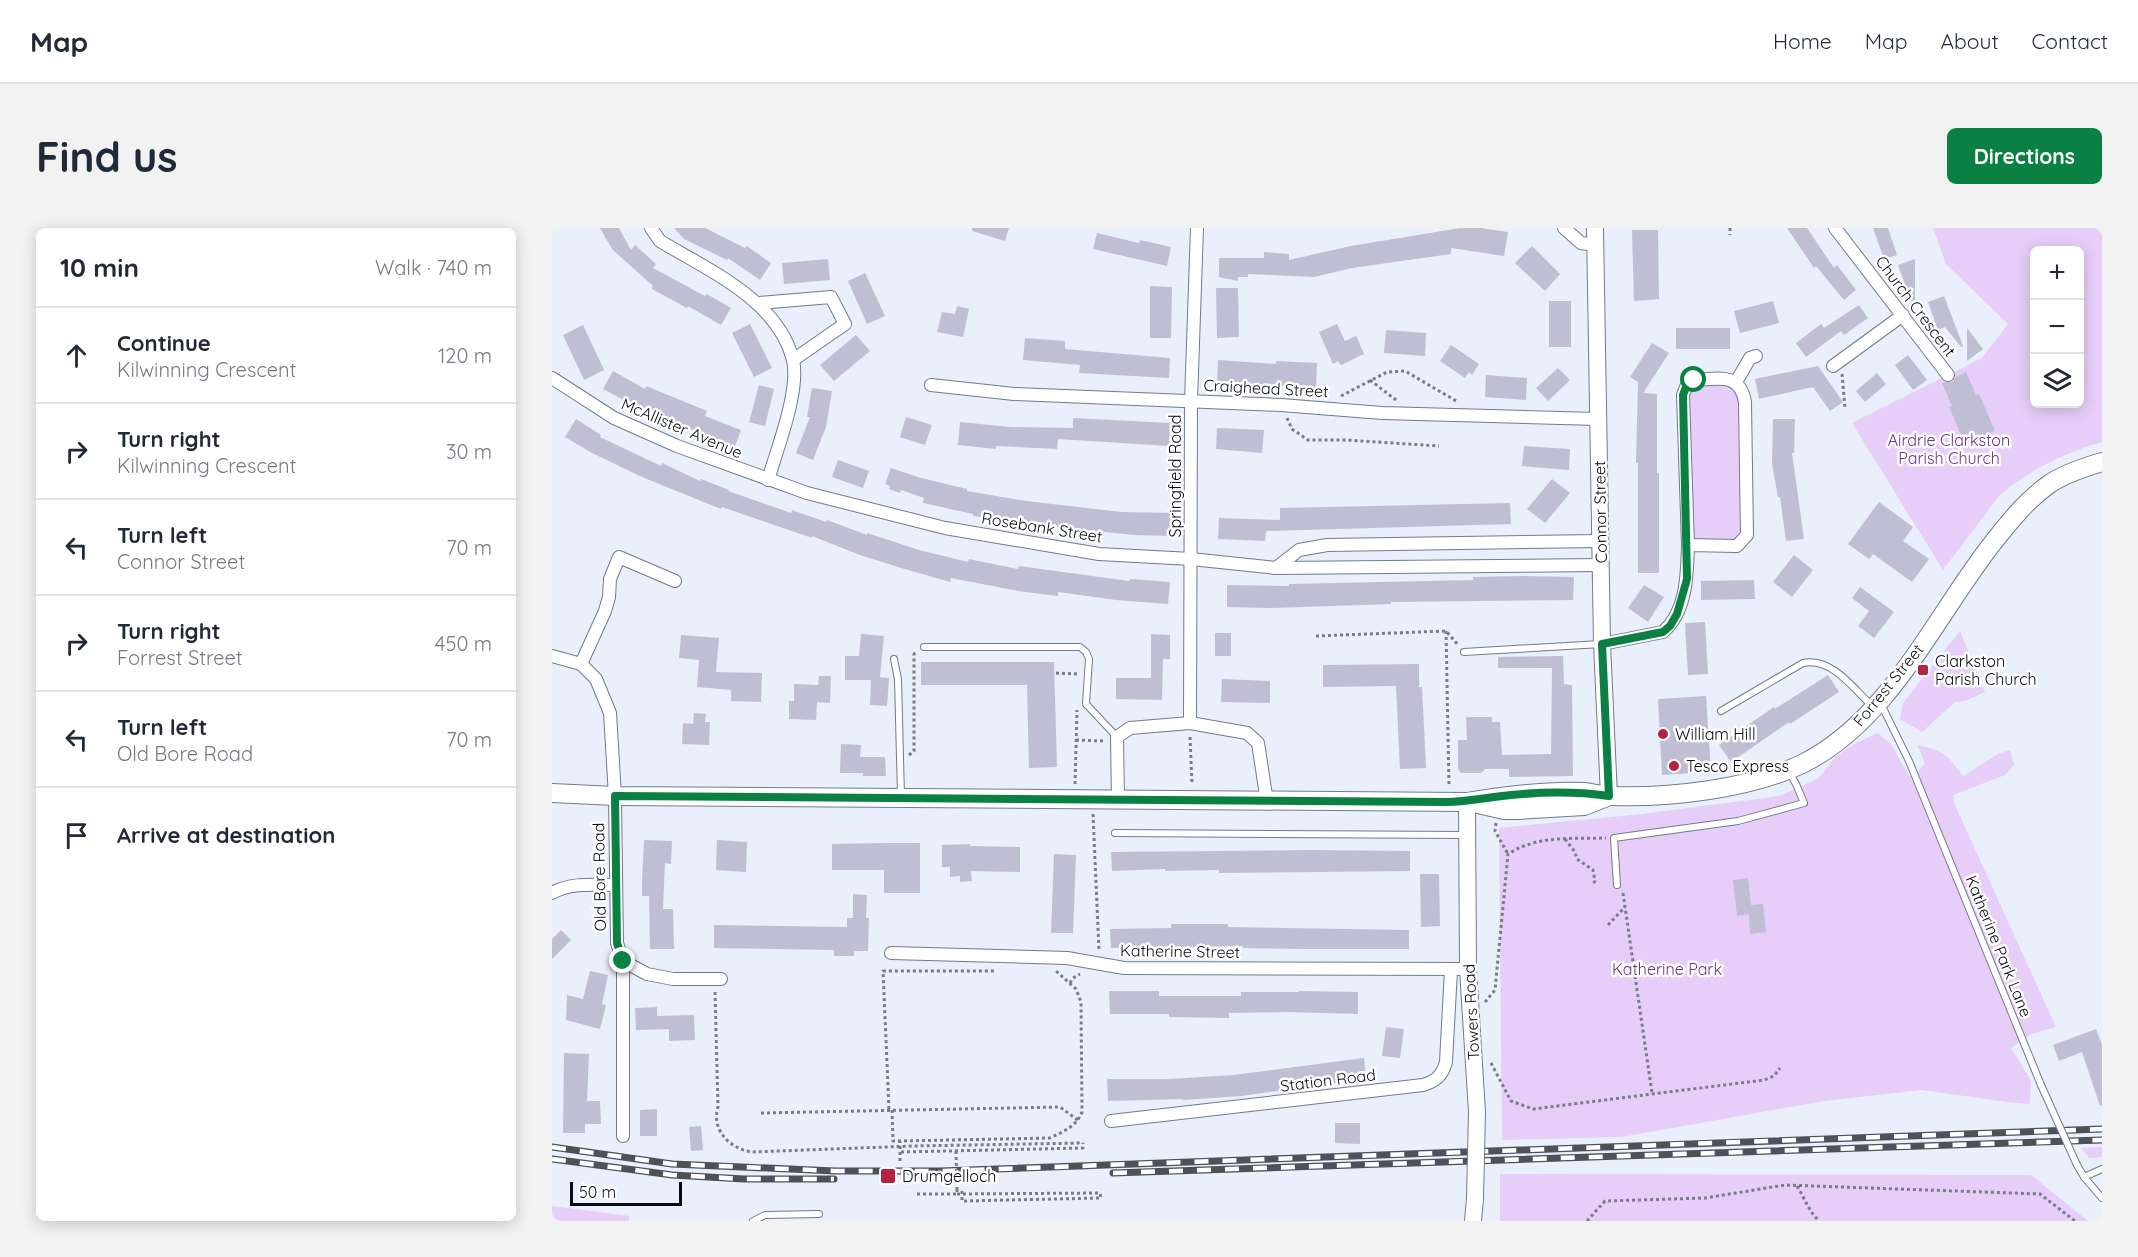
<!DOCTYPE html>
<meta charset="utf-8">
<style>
:root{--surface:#fff;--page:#f2f2f3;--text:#1f2937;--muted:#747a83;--line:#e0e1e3;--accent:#0b8043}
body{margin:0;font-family:Quicksand,sans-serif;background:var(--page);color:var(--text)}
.controls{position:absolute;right:18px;top:18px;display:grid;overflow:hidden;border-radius:9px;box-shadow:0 3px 15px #0003}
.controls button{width:54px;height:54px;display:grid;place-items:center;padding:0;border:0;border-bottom:2px solid var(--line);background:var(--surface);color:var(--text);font:30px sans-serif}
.scale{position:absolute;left:18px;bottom:15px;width:112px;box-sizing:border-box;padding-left:6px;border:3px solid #090b12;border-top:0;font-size:16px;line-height:21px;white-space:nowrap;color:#090b12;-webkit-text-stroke:4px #fff;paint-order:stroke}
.stop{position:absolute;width:18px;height:18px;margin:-14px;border:4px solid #0b8043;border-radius:50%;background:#fff}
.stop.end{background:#0b8043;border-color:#fff;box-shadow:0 2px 6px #0008}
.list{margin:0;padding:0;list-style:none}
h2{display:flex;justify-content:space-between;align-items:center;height:78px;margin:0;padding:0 24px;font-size:26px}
h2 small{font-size:20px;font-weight:400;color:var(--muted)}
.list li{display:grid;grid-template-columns:39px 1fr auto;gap:18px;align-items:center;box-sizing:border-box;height:96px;padding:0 24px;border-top:2px solid var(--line)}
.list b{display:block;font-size:22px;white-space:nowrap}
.list p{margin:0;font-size:20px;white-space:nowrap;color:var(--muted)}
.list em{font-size:20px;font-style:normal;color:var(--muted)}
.icon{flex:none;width:33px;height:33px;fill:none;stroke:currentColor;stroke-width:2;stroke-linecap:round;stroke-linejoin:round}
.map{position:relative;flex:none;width:1550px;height:993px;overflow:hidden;border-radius:9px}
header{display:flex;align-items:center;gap:36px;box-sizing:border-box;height:84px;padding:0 30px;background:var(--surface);border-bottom:2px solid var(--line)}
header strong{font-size:28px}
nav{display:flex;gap:33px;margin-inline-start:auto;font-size:21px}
.intro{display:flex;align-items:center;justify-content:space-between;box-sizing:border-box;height:144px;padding:0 36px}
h1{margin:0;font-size:42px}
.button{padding:15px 27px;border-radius:9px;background:var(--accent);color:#fff;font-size:21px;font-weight:700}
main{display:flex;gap:36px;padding:0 36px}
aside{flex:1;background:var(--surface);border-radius:9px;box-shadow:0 3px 15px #0003}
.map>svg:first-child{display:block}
.green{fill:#e6cef9;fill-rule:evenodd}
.building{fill:#c0bed3}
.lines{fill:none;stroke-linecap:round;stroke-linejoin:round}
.service-casing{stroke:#727a8c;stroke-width:8}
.minor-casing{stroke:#727a8c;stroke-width:14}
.secondary-casing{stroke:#727a8c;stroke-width:18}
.primary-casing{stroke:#727a8c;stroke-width:20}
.path{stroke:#787c85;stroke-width:3;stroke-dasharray:3 3;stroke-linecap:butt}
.service{stroke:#fff;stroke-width:6}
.minor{stroke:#fff;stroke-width:12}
.secondary{stroke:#fff;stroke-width:16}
.primary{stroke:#fff;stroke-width:18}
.rail-casing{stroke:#4d5159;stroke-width:7}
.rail{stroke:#fff;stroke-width:4.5;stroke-dasharray:14;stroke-linecap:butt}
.service-bridge-casing{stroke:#727a8c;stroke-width:8;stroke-linecap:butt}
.secondary-bridge-casing{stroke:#727a8c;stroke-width:18;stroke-linecap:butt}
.path-bridge{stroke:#787c85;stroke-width:3;stroke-dasharray:3 3;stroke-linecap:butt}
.service-bridge{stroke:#fff;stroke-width:6}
.secondary-bridge{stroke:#fff;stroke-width:16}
.route{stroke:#0b8043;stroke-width:8}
.poi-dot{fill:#b52342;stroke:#fff;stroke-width:2}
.labels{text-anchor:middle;stroke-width:5;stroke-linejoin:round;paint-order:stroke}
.street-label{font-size:16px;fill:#090b12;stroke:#fff}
.park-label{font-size:16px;fill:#6c338e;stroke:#fff}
.poi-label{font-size:16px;fill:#090b12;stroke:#fff;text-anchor:start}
</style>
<header>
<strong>Map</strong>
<nav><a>Home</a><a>Map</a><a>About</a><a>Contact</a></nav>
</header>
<div class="intro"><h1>Find us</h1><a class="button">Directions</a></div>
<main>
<aside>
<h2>10 min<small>Walk · 740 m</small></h2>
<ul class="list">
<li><svg class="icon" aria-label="ahead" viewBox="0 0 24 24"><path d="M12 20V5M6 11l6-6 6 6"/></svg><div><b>Continue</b><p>Kilwinning Crescent</p></div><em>120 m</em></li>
<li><svg class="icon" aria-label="right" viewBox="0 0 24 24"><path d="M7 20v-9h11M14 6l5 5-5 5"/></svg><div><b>Turn right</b><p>Kilwinning Crescent</p></div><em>30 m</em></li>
<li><svg class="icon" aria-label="left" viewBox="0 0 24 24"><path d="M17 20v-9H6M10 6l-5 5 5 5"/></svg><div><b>Turn left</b><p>Connor Street</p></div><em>70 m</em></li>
<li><svg class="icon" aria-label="right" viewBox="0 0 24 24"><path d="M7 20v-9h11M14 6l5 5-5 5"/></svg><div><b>Turn right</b><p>Forrest Street</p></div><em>450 m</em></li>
<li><svg class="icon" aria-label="left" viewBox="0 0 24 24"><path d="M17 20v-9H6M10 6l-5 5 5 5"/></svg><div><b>Turn left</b><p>Old Bore Road</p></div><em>70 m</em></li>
<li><svg class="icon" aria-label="arrive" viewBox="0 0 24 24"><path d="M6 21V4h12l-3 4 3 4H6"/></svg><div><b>Arrive at destination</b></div></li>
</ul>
</aside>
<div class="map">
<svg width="1550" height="993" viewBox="0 0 1550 993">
<rect width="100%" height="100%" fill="#e9effb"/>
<!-- green -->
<g class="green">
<path d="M1381,0H1550V214C1512,225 1477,242 1447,268L1391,342L1300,195L1430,130L1456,96L1394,36ZM1482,22H1528V176H1482Z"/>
<polygon points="1174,153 1188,163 1191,309 1184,314 1140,314 1135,167 1143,154"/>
<polygon points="1408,403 1433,464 1413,473 1403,474 1370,504 1348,491 1351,475"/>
<path d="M1326,505L1339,516L1357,548H1363L1373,535L1365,517C1392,522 1395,527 1411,548L1446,526L1458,522L1462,537L1453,547L1401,567L1402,575L1504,799L1479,806L1459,820L1479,853L1478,876L1456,874L1369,862L1272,873L1070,909L950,912L947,600L1090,586L1228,568L1267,550L1284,528L1306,514Z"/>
<polygon points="1550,919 1550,929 1537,930 1529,920"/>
<polygon points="948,946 1479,947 1536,993 948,993"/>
<polygon points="0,978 77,988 77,993 0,993"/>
</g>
<!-- building -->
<g class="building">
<polygon points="48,0 67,0 79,22 83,17 104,36 101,40 153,68 155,66 179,80 169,97 136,78 135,80 100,61 101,58 60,21"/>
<polygon points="122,0 153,0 193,20 195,18 219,35 208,52 176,30 175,32 132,11"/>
<polygon points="420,0 457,0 453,13 420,3"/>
<polygon points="908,0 928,0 956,4 952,28 899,20 899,26 800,40 762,49 696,46 696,49 686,49 686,53 667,49 667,30 712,30 712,24 737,26 737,32 799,18"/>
<polygon points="1235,0 1255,0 1282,40 1285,37 1304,62 1292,72 1264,38 1262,40"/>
<polygon points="1321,0 1336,0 1345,27 1332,31"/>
<polygon points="1080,2 1106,2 1107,71 1082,73"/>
<polygon points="545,5 587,15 588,12 619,19 615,38 541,21"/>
<polygon points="980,18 1008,46 993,63 963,35"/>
<polygon points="276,31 278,52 232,56 230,35"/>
<polygon points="1363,31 1363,80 1362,81 1346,37"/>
<polygon points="313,45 333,88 315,96 296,53"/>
<polygon points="598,58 620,59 619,110 598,110"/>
<polygon points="664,60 686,60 687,109 665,110"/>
<polygon points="1392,68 1411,118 1409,119 1393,99 1386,102 1376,74"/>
<rect x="997" y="73" width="22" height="46"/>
<polygon points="1221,73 1227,95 1188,105 1182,83"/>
<polygon points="1307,77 1316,90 1292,107 1289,103 1254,129 1244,115 1269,96 1272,100"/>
<polygon points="405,78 417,81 411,109 385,104 390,84 403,86"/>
<polygon points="198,96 220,140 202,149 180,105"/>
<polygon points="785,96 793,113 804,108 812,126 789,137 786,133 781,136 767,104"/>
<polygon points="31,97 52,142 32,152 11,107"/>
<rect x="1124" y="100" width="54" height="21"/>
<polygon points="1415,100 1431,121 1415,133"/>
<polygon points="834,102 874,105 873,128 832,125"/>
<polygon points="304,107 318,123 282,153 268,137"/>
<polygon points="473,110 513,113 513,121 618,130 617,150 527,145 528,137 471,132"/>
<polygon points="1100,115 1117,125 1091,165 1105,166 1105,245 1107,245 1107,345 1086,345 1086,235 1084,235 1086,154 1078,149"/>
<polygon points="899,117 927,136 920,147 917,144 913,150 888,133"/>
<polygon points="1356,127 1375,152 1361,162 1343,137"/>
<polygon points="666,132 724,136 724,133 765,135 764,160 665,154"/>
<polygon points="1266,138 1291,174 1278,183 1261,159 1207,171 1203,151"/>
<polygon points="1006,140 1018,152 996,173 984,160"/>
<polygon points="61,143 93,161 94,158 155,183 153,188 189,202 182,221 156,211 157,209 76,173 76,174 51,161"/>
<polygon points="1414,144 1424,167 1427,166 1443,203 1413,216 1397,179 1400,178 1390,155 1401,154 1404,149"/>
<polygon points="1325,145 1334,156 1313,174 1304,163"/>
<polygon points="934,147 975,150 974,172 933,169"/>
<polygon points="207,157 222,161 213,198 197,194"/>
<polygon points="260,160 280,163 274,199 261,232 244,225 258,189 255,189"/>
<polygon points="354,189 380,197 373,217 348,209"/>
<polygon points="521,190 618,195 617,218 506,211 505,221 444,218 444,221 406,217 408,194 458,199 521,200"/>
<polygon points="24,191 49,207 48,209 109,238 110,235 148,253 149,251 177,262 176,263 239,285 240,282 274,294 275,292 315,307 315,305 367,322 416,334 417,331 466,341 467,338 577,353 578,351 618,354 616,376 564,372 506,364 506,368 466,363 399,350 398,354 346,339 308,327 260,308 260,310 170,279 169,281 90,249 40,225 13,209"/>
<polygon points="1221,191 1243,191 1242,225 1240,225 1252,311 1234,313 1228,269 1226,269 1220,236"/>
<polygon points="665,200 712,202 710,225 664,221"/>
<polygon points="972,218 1018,221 1017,242 970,238"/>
<polygon points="286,232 317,243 311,260 280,249"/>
<polygon points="339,240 369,250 415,261 415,263 474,273 570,284 620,285 620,308 582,307 513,300 421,288 421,286 371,275 372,270 349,262 348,265 337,261 338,258 333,256"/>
<polygon points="1000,251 1018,265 993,295 975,281"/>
<polygon points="1327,274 1361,299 1351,313 1377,331 1360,354 1321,326 1317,331 1296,316"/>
<polygon points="958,275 959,296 714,303 713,313 666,311 667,290 728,292 728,280"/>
<polygon points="1242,327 1261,342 1240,369 1221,354"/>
<polygon points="971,348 1022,349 1021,372 839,374 839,376 720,380 675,379 675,357 737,358 737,356 921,352 921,349"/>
<polygon points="1202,352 1203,371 1149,372 1149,353"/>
<polygon points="1092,357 1112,369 1096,394 1076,380"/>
<polygon points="1308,359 1342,384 1322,410 1306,398 1317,383 1300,370"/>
<polygon points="1153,394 1156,446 1136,447 1133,395"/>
<rect x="663" y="405" width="16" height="23"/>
<polygon points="309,406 332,408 328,449 337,450 335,478 318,477 319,452 293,452 293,428 307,428"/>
<polygon points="599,406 618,407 618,431 611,431 610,472 564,471 564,450 599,450"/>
<polygon points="129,407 167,410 164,444 210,445 209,474 179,473 179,462 145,459 147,432 127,430"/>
<polygon points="1011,428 1012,456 1020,457 1021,548 957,549 957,541 933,541 929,545 909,545 906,541 906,512 915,512 914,489 940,489 940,494 948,494 950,527 999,526 1000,440 946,440 946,429"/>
<polygon points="369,434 502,434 505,539 477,540 475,457 369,457"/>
<polygon points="867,436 867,459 870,459 874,540 848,541 844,458 771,459 771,437"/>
<polygon points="1276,447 1287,464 1238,496 1237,494 1179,534 1167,517 1222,479 1223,481"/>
<polygon points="267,448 279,448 278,475 265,474 264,492 237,491 237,473 242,473 242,456 266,457"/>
<polygon points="670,451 718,453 718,475 669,474"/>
<polygon points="1154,468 1159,544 1110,547 1106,471"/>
<polygon points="142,485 154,486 153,494 158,494 157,517 130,516 131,495 141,496"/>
<polygon points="289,516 309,517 308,529 333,529 334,548 311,548 311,545 288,545"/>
<polygon points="92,612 120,613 119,636 113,635 111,681 121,681 122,721 98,721 97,668 90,668 90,653"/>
<polygon points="165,612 195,614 194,644 164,642"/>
<polygon points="332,615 368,615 368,665 332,665 332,642 280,642 280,616"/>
<polygon points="418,616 418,618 468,619 468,644 419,643 420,653 408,654 408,648 398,649 398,639 390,639 390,617"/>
<polygon points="759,622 858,623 858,643 667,645 667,642 613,643 613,641 560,643 559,624"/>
<polygon points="502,626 524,627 521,705 499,705"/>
<polygon points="868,646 887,646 888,698 869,699"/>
<polygon points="1196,650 1199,677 1211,676 1214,704 1198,706 1197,686 1185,688 1181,652"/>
<polygon points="301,666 315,667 314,690 317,690 316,723 302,723 302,728 282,728 282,722 162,720 162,697 295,699 295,690 301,690"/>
<polygon points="619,696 676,696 676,699 857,702 857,721 750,721 691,720 691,718 559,720 558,701 619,700"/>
<polygon points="9,702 19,712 0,731 0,711"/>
<polygon points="38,743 56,747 50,776 54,777 48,801 14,792 15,767 31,771"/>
<polygon points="557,763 607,763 607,768 689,768 689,764 747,764 747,763 806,764 806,786 736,784 677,785 677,790 617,789 617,786 558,786"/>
<polygon points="105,779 105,788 142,787 143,812 117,813 117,801 84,802 83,780"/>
<polygon points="834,799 852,801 848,830 830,828"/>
<polygon points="1544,801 1550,817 1550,877 1548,878 1530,824 1507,833 1501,817"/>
<polygon points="12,825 37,826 35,873 48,873 49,896 33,896 33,905 11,905"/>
<polygon points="812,830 814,851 689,868 631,872 631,871 556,873 555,851 617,851 682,847"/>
<polygon points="105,881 105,908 88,908 88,882"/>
<polygon points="783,895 808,895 808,916 783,915"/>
<polygon points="149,898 151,922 139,923 137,899"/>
</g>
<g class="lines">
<defs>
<g id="service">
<polyline points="372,419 528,419 534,424 537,431 534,476 565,509"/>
<polyline points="912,424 1049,416"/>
<polyline points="342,431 346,451 349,568"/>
<polyline points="1329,476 1357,533 1489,857"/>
<path d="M1169,483L1251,435C1280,429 1302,461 1321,479"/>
<polyline points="563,605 915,607"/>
<polyline points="1065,657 1062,610 1186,593 1252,575 1244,556 1237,544"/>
<polyline points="1525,937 1532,949 1550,970"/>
<polyline points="1532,949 1550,941"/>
<polyline points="201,993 213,987 267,986"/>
</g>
<g id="minor">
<path d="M99,0L108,13C156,42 226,72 241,132C248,163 225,221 216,252"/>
<polyline points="1012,0 1029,15 1043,17"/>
<polyline points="1283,0 1396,147"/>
<polyline points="207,75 279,69 293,96 241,132"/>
<polyline points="1281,138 1351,87"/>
<polyline points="0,150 62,190 125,218 255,265 393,300 547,326 639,331 724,340 1049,337"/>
<polyline points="1184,154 1198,130 1204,128"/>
<polyline points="379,157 462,166 729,177 830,185 1046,191"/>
<polyline points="724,340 747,322 775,317 1048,313"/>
<path d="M1050,416L1111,404C1135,383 1135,347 1136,317L1185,318L1195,307L1193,174C1188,144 1166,151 1142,152L1134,159L1131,167L1136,317"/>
<polyline points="0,428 29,436 44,451 58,485 63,568 65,715 71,733 71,908"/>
<polyline points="29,436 53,383 57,369 58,351 67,329 123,353"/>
<polyline points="638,495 639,173 645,0"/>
<polyline points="566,572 565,509 578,500 638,495 695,505 706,515 715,574"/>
<path d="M0,665C19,654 43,657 64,657"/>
<polyline points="339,725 515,730 572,740 916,741"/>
<polyline points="71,733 95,746 121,751 169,751"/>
<path d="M559,893L871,857C884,853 890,848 894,834L899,742"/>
</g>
<g id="secondary">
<polyline points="1043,0 1050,416 1057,568"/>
<polyline points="915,574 916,741 925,884"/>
<polyline points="921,993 923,971"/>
</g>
<g id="primary">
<path d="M0,565L63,568L915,574C951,568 995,562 1032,564C1041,565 1050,568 1059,568C1118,570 1197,561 1250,536C1338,493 1384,386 1443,312C1459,292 1475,272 1496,257C1511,246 1533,239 1550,234"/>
<polyline points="926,576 952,582 965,582 1032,578 1055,569"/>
</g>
</defs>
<!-- service casing -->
<use href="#service" class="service-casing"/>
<!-- minor casing -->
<use href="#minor" class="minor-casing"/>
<!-- secondary casing -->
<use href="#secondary" class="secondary-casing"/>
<!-- primary casing -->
<use href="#primary" class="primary-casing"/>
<!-- path -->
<g class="path">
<polyline points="1178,0 1178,7"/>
<polyline points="1290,146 1293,180"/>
<polyline points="818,152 844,172"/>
<polyline points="789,168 835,144 853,143 906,174"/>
<polyline points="735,190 740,201 756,212 794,212 887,218"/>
<polyline points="894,403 897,558"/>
<polyline points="764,408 894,403 906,417"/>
<polyline points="504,445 526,446"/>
<polyline points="638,509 640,556"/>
<polyline points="524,512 552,513"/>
<polyline points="357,527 362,523 362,426 365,424"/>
<polyline points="523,556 525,482"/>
<polyline points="541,586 547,723"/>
<polyline points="944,595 943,603 956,626"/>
<polyline points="1013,611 1023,624 1025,631 1041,642 1043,653 1040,658"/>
<polyline points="1071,665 1100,865"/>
<polyline points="1056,697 1073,679"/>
<polyline points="518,755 521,750 528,746"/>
<path d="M163,764L166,879C159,902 178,921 200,924L361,918L531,915"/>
<path d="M933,774L943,762L956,626C986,607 1020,611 1054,610"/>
<polyline points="939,835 959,873 981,881 1212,852 1222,848 1228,840"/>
<polyline points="337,881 331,743 443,743"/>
<polyline points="340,882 341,913 348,913"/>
<polyline points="209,885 508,879 527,893"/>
<polyline points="349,924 531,920 531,915"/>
<path d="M348,933V913L498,910C512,903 524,899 530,884L529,774L524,761L504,743"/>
<path d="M1245,958C1253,971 1256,982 1267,993"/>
<polyline points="410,963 410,973 549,970"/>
<polyline points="365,966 405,966 405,961"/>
<polyline points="1035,993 1053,973 1153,970 1233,957 1488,966 1523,993"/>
</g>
<!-- service -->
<use href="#service" class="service"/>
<!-- minor -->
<use href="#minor" class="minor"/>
<!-- secondary -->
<use href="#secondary" class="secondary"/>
<!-- primary -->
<use href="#primary" class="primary"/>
<defs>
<g id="rail">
<polyline points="0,919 120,936 283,943 389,943 1550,901"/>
<polyline points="0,931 120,947 192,951 282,951"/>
<polyline points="561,945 1550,912"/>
</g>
</defs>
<!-- rail casing -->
<use href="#rail" class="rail-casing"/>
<!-- rail -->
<use href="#rail" class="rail"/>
<defs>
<polyline id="service-bridge" points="1489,857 1525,937"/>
<polyline id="secondary-bridge" points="923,971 925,884"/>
</defs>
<!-- service-bridge casing -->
<use href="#service-bridge" class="service-bridge-casing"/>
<!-- secondary-bridge casing -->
<use href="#secondary-bridge" class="secondary-bridge-casing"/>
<!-- path-bridge -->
<g class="path-bridge">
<polyline points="404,923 405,961"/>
<polyline points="405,966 548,965 549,970"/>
</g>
<!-- service-bridge -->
<use href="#service-bridge" class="service-bridge"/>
<!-- secondary-bridge -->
<use href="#secondary-bridge" class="secondary-bridge"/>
</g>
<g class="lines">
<!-- route -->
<path class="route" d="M71,733L65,715L63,568L894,574C913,574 931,570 950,568C984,564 1022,563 1057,568L1050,416L1111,404L1118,398L1125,386L1135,351L1131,167L1134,159L1142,152"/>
</g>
<!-- markers -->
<g class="poi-dot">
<rect x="1365" y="436" width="12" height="12" rx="3"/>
<circle cx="1111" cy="506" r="6"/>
<circle cx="1122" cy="538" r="6"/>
<rect x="328" y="940" width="16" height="16" rx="3"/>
</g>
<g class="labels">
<!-- street labels -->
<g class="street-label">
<text transform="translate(1364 78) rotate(53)" y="6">Church Crescent</text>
<text transform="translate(714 160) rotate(3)" y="6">Craighead Street</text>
<text transform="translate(130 200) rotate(23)" y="6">McAllister Avenue</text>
<text transform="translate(623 248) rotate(-90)" y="6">Springfield Road</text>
<text transform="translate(1048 284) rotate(-91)" y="6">Connor Street</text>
<text transform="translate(490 299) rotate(9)" y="6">Rosebank Street</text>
<text transform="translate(1336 457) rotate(-51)" y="6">Forrest Street</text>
<text transform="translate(47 649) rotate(-91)" y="6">Old Bore Road</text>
<text transform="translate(1447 718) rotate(68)" y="6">Katherine Park Lane</text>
<text transform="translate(628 723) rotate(1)" y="6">Katherine Street</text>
<text transform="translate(919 784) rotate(-93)" y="6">Towers Road</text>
<text transform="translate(776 852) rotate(-7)" y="6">Station Road</text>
</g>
<!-- park labels -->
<g class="park-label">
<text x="1397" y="218">Airdrie Clarkston<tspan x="1397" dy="18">Parish Church</tspan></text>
<text x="1115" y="747">Katherine Park</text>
</g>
<!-- poi labels -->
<g class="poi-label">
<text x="1383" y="439">Clarkston<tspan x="1383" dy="18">Parish Church</tspan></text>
<text x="1123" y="512">William Hill</text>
<text x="1134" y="544">Tesco Express</text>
<text x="350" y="954">Drumgelloch</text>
</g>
</g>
</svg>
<div class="controls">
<button>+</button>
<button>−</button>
<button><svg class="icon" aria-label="layers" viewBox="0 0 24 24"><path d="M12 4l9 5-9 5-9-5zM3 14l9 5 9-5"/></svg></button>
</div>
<div class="scale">50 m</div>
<div class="stop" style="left:1142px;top:152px"></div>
<div class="stop end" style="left:71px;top:733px"></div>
</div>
</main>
